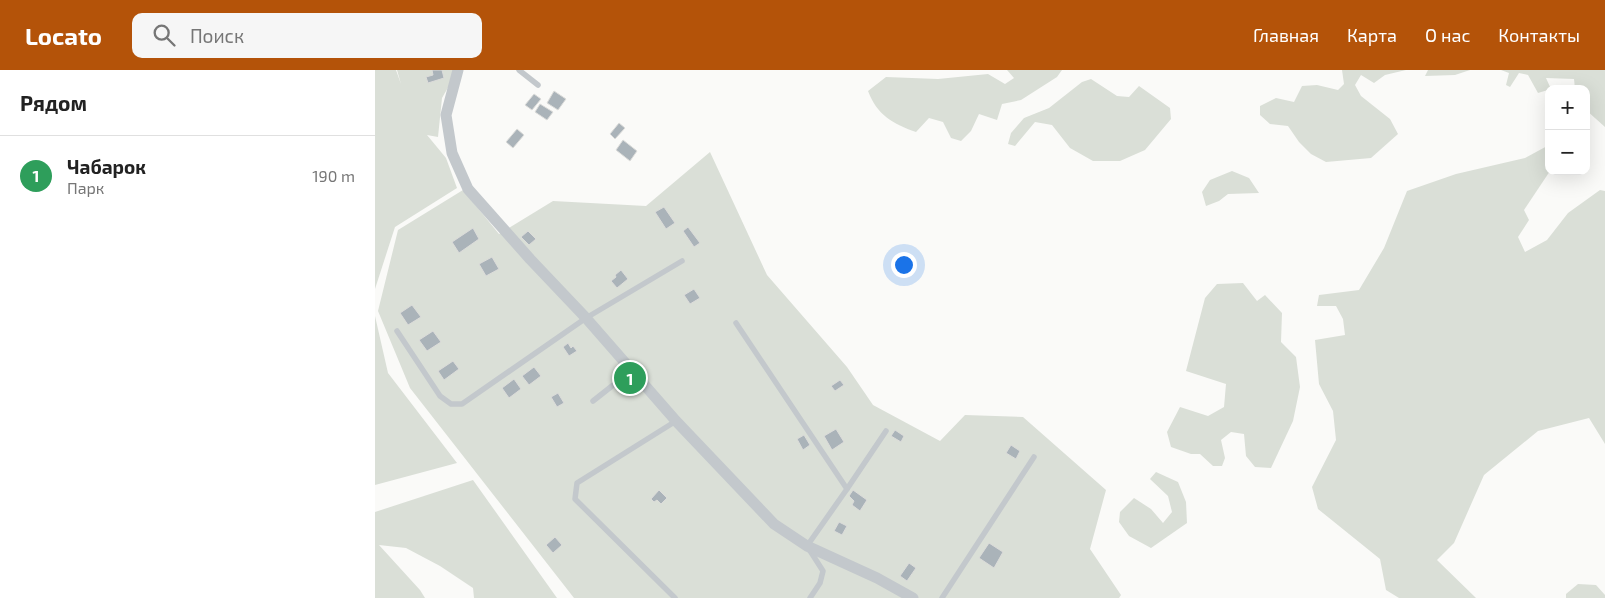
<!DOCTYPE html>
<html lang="ru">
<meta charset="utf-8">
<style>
:root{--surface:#fff;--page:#f6f6f6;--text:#222;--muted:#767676;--line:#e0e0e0;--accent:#b45309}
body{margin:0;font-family:"Exo 2",sans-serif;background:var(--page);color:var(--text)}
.controls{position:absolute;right:15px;top:15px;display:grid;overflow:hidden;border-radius:10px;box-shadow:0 5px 20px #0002}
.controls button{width:45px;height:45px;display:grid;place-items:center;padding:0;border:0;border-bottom:1px solid var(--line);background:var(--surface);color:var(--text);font:25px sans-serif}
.you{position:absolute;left:528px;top:194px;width:18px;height:18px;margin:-12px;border:4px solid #fff;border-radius:50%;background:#1a73e8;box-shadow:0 0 0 8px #1a73e833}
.badge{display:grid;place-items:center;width:32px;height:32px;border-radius:50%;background:var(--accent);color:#fff;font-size:16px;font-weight:700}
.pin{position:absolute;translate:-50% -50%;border:2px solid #fff;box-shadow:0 1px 5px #0006}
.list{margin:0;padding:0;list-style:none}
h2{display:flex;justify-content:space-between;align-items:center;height:65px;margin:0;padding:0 20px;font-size:21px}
h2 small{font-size:16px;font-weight:400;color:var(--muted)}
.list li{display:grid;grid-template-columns:32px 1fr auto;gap:15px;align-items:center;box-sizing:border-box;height:80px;padding:0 20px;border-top:1px solid var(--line)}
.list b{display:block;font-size:19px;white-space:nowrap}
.list p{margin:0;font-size:16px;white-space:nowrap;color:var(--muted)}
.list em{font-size:16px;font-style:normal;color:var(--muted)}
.icon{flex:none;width:28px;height:28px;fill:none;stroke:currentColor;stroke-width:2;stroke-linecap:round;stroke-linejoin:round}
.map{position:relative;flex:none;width:1230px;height:528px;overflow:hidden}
header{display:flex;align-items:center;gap:30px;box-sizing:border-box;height:70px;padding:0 25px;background:var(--accent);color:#fff}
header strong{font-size:24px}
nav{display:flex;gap:28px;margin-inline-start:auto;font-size:18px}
.search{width:350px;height:45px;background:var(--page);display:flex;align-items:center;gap:12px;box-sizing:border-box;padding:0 18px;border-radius:10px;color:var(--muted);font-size:19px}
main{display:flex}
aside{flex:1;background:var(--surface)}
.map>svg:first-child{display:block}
.green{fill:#dadfd7}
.building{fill:#aab3b9;stroke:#dcdcda}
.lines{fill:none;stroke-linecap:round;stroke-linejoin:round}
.service{stroke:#c3c8cc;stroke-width:5.5}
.minor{stroke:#c3c8cc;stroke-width:11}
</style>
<header>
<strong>Locato</strong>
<div class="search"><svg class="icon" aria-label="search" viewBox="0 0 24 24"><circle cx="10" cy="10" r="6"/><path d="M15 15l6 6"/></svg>Поиск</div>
<nav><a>Главная</a><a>Карта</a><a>О нас</a><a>Контакты</a></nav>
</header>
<main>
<aside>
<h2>Рядом<small></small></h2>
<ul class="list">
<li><span class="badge" style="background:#2e9e5b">1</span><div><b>Чабарок</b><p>Парк</p></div><em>190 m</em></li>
</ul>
</aside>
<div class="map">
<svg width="1230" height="528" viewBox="0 0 1230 528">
<rect width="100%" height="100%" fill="#fafaf8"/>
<!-- green -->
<g class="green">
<polygon points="0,0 21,0 26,14 22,0 83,0 67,28 63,67 52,65 71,88 82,118 20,157 0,219"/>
<path d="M632,0H687L682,7L646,30L627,34L622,50L604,44L596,61L586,71L576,68L568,52L554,48L541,62C518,54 502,45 493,21L511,7L563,9L613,4L630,14L639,8Z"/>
<polygon points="967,0 1031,0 1010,5 999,13 986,5 980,15 986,26 1015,49 1023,64 996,88 951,92 936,84 924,72 913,56 895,54 885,45 885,36 901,28 919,32 927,16 942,15 963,20 969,14"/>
<polygon points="1053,0 1095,0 1080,5 1050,6"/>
<polygon points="1126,0 1230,0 1230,57 1211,40 1211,19 1200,19 1199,9 1171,8 1176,19 1163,23 1153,5 1144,3 1135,17 1131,15 1134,3"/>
<polygon points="716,9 742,26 754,27 764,16 795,38 796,49 770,80 745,91 718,91 695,78 677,55 660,52 640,76 633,74 636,63 649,48 674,38 707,12"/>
<polygon points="1174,75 1174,101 1175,101 1149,140 1154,150 1143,167 1150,182 1172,170 1193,143 1225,120 1230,121 1230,374 1214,348 1163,361 1109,405 1079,473 1062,490 1101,528 1024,528 1011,520 1005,489 943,439 937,417 961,370 958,341 944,314 940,270 970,265 968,249 961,236 942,236 944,225 984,220 1009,178 1032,121 1081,104 1150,88"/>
<polygon points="335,82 392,205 472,297 498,335 565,371 590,345 648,347 731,420 715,479 746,525 744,528 199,528 35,318 3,241 23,160 88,120 124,164 178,131 271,136"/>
<polygon points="857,101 874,108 884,123 853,124 844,131 831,136 827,122 835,110"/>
<polygon points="868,213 882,231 890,225 907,243 906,272 921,287 925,317 918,351 896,398 880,397 871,386 869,364 856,362 846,370 850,388 847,396 838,396 825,384 816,384 796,377 792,362 805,337 833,346 849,337 851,314 811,301 830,228 842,214"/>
<polygon points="0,246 13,303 82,393 0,415"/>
<polygon points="781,402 803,412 811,432 812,453 776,478 754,466 744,452 745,442 759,428 776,439 788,453 797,442 793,426 775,409"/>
<polygon points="98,410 182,528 99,528 98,518 65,496 31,478 4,475 45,520 50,528 0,528 0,442"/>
<polygon points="1203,514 1221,515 1230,525 1230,528 1191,528 1191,524"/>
</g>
<!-- building -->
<g class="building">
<polygon points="57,0 67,0 69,8 53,13 51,7 58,5"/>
<polygon points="179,21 191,29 183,40 172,33"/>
<polygon points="159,24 166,29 157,40 150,35"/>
<polygon points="165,34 178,42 172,50 160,42"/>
<polygon points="244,53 250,58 240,69 235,64"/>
<polygon points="142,59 149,65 138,78 131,72"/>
<polygon points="248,70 262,81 255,91 241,80"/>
<polygon points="289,137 300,153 291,159 280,142"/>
<polygon points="313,157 325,173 319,177 308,161"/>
<polygon points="98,158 104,169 84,183 77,172"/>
<polygon points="153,161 161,169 154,175 146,167"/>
<polygon points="117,187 124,199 111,206 104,194"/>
<polygon points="246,200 253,209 242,218 236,211 241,207 240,205"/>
<polygon points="319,219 325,228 315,234 309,225"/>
<polygon points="37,235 46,247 33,255 25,243"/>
<polygon points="58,261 66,272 52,281 44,270"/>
<polygon points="193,273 196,278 198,276 202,281 194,286 188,277"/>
<polygon points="78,291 84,299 69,310 63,301"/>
<polygon points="159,297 166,306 154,315 147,306"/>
<polygon points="139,309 146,319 134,328 127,318"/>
<polygon points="465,310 469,315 460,321 456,316"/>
<polygon points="183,323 189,333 182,337 176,327"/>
<polygon points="461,359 469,372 457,380 449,366"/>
<polygon points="520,360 529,366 526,372 516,366"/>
<polygon points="429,365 435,375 428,380 422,369"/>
<polygon points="636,375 645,381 641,389 631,383"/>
<polygon points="284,420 292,428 286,434 282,430 279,432 276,429"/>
<polygon points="478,420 492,430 485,441 477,435 479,431 474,426"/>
<polygon points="464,452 472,456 467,465 459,461"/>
<polygon points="180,467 187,475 178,483 171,475"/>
<polygon points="614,473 628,482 619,498 604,488"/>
<polygon points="534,493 541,498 532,511 525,506"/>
</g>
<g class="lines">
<!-- service -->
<g class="service">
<polyline points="144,0 163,15"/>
<polyline points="361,253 472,419 432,476 448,501 445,513 435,528"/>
<polyline points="22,261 65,326 76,334 87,334 211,248 307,191"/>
<polyline points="218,331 256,301"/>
<polyline points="472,419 511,361"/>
<polyline points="300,528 200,429 202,413 301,351"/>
<polyline points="567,528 659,387"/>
</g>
<!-- minor -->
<polyline class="minor" points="83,0 71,45 77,83 93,119 155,189 211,248 301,351 399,454 432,476 502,508 538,528"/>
</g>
</svg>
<div class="controls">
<button>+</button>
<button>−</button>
</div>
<div class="you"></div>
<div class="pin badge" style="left:255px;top:308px;background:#2e9e5b">1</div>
</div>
</main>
